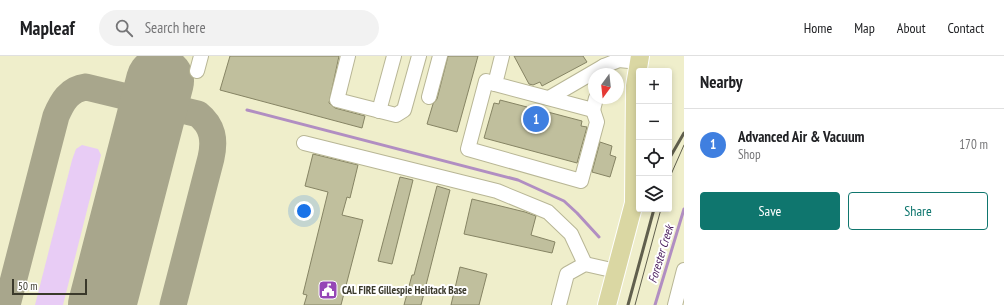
<!DOCTYPE html>
<meta charset="utf-8">
<style>
:root{--surface:#fff;--page:#f2f2f2;--text:#202124;--muted:#757577;--line:#e0e0e0;--accent:#0f766e}
body{margin:0;font-family:"PT Sans Narrow",sans-serif;background:var(--page);color:var(--text)}
.controls{position:absolute;right:12px;top:12px;display:grid;overflow:hidden;border-radius:4px;box-shadow:0 2px 6px #0003}
.controls button{width:36px;height:36px;display:grid;place-items:center;padding:0;border:0;border-bottom:1px solid var(--line);background:var(--surface);color:var(--text);font:20px sans-serif}
.compass{position:absolute;left:588px;top:12px;width:36px;height:36px;border-radius:50%;background:var(--surface);box-shadow:0 2px 6px #0003;rotate:195deg}
.scale{position:absolute;left:12px;bottom:10px;width:75px;box-sizing:border-box;padding-left:4px;border:2px solid #3a392b;border-top:0;font-size:11px;line-height:14px;white-space:nowrap;color:#3a392b;-webkit-text-stroke:3px #fff;paint-order:stroke}
.you{position:absolute;left:304px;top:155px;width:14px;height:14px;margin:-10px;border:3px solid #fff;border-radius:50%;background:#1a73e8;box-shadow:0 0 0 6px #1a73e833}
.badge{display:grid;place-items:center;width:26px;height:26px;border-radius:50%;background:var(--accent);color:#fff;font-size:13px;font-weight:700}
.pin{position:absolute;translate:-50% -50%;border:2px solid #fff;box-shadow:0 1px 4px #0006}
.list{margin:0;padding:0;list-style:none}
h2{display:flex;justify-content:space-between;align-items:center;height:52px;margin:0;padding:0 16px;font-size:17px}
h2 small{font-size:13px;font-weight:400;color:var(--muted)}
.list li{display:grid;grid-template-columns:26px 1fr auto;gap:12px;align-items:center;box-sizing:border-box;height:72px;padding:0 16px;border-top:1px solid var(--line)}
.list b{display:block;font-size:15px;white-space:nowrap}
.list p{margin:0;font-size:13px;white-space:nowrap;color:var(--muted)}
.list em{font-size:13px;font-style:normal;color:var(--muted)}
.actions{display:flex;gap:8px;padding:12px 16px}
.actions a{flex:1;padding:9px 0;border:1px solid var(--accent);border-radius:4px;text-align:center;font-size:14px;color:var(--accent)}
.actions .main{background:var(--accent);color:#fff}
.icon{flex:none;width:22px;height:22px;fill:none;stroke:currentColor;stroke-width:2;stroke-linecap:round;stroke-linejoin:round}
.map{position:relative;flex:none;width:684px;height:249px;overflow:hidden}
header{display:flex;align-items:center;gap:24px;box-sizing:border-box;height:56px;padding:0 20px;background:var(--surface);border-bottom:1px solid var(--line)}
header strong{font-size:19px}
nav{display:flex;gap:22px;margin-inline-start:auto;font-size:14px}
.search{width:280px;height:36px;background:var(--page);display:flex;align-items:center;gap:10px;box-sizing:border-box;padding:0 14px;border-radius:22px;color:var(--muted);font-size:15px}
main{display:flex}
aside{flex:1;background:var(--surface)}
.map>svg:first-child{display:block}
.green{fill:#e8ccf5}
.lines{fill:none;stroke-linecap:round;stroke-linejoin:round}
.stream{stroke:#b18ec2;stroke-width:3}
.taxiway{stroke:#a8a68c;stroke-width:27}
.runway{stroke:#a8a68c;stroke-width:68}
.building{fill:#c0bf9d;stroke:#868464}
.minor-casing{stroke:#b8b695;stroke-width:16}
.major-casing{stroke:#fff;stroke-width:20}
.minor{stroke:#fff;stroke-width:14}
.major{stroke:#dad7a3;stroke-width:18}
.tram{stroke:#605f4d;stroke-width:1}
.rail{stroke:#605f4d;stroke-width:3}
.labels{text-anchor:middle;stroke-width:4;stroke-linejoin:round;paint-order:stroke}
.poi-label{font-size:11px;font-weight:bold;fill:#3a392b;stroke:#fff;text-anchor:start}
.water-label{font-size:12px;font-style:italic;fill:#4c205f;stroke:#fff}
</style>
<header>
<strong>Mapleaf</strong>
<div class="search"><svg class="icon" aria-label="search" viewBox="0 0 24 24"><circle cx="10" cy="10" r="6"/><path d="M15 15l6 6"/></svg>Search here</div>
<nav><a>Home</a><a>Map</a><a>About</a><a>Contact</a></nav>
</header>
<main>
<div class="map">
<svg width="684" height="249" viewBox="0 0 684 249">
<rect width="100%" height="100%" fill="#efeecb"/>
<!-- green -->
<polygon class="green" points="82,89 98,93 101,99 63,249 35,249 72,104 76,93"/>
<g class="lines">
<!-- stream -->
<g class="stream">
<polyline points="247,54 518,124 564,145 577,157 599,181"/>
<polyline points="655,249 684,153"/>
</g>
<!-- taxiway -->
<path class="taxiway" d="M7,249L56,60C62,46 69,33 86,31L198,58C213,70 215,84 211,102L173,249"/>
<!-- runway -->
<polyline class="runway" points="102,249 160,25"/>
</g>
<!-- building -->
<g class="building">
<polygon points="230,0 339,0 329,47 335,52 365,60 362,72 220,34"/>
<polygon points="448,0 478,0 457,76 427,68 433,48 437,43"/>
<polygon points="514,0 583,0 587,6 542,30 540,26 533,29 529,28"/>
<polygon points="500,44 527,51 526,55 543,59 544,55 582,65 581,70 587,71 577,107 484,82 494,47 499,48"/>
<polygon points="600,86 612,90 610,99 616,101 610,121 592,116"/>
<polygon points="313,98 358,109 350,142 347,141 342,159 363,164 341,249 304,249 307,239 303,238 328,136 305,130"/>
<polygon points="400,121 413,124 392,208 378,205"/>
<polygon points="437,130 450,134 421,249 404,249 412,219 414,219"/>
<polygon points="472,143 525,156 536,160 531,179 555,186 552,197 464,178"/>
<polygon points="460,211 487,218 479,249 451,249"/>
</g>
<g class="lines">
<defs>
<g id="minor">
<polyline points="348,0 337,44 396,59 404,54 419,0"/>
<polyline points="502,0 495,28 593,54 596,42"/>
<polyline points="197,15 201,0"/>
<polyline points="602,18 604,10 619,4 639,6"/>
<polyline points="495,28 486,25 468,93 581,125 597,66 593,54"/>
<polyline points="429,41 440,0"/>
<polyline points="549,42 604,10"/>
<polyline points="379,55 394,0"/>
<polyline points="304,87 497,135 548,156 571,178 585,208"/>
<polyline points="559,249 567,218 585,208 616,215"/>
<polyline points="675,249 684,214"/>
</g>
<polyline id="major" points="607,249 634,147 635,30 640,0"/>
</defs>
<!-- minor casing -->
<use href="#minor" class="minor-casing"/>
<!-- major casing -->
<use href="#major" class="major-casing"/>
<!-- minor -->
<use href="#minor" class="minor"/>
<!-- major -->
<use href="#major" class="major"/>
<!-- tram -->
<g class="tram">
<polyline points="669,123 684,89"/>
<polyline points="635,249 661,153"/>
</g>
<!-- rail -->
<g class="rail">
<polyline points="669,103 684,77"/>
<polyline points="628,249 654,153"/>
</g>
</g>
<!-- icons -->
<defs>
<symbol id="civic-square" viewBox="-11 -11 22 22"><rect x="-9" y="-9" width="18" height="18" rx="4" fill="#9546b6" stroke="#fff"/><path d="M-.6-6.5H3V-4.5H.6V-3L4-1V1h2V6H-6V1h2V-1L-.6-3ZM-1.2 2.5V6h2.4V2.5Z" fill="#fff"/></symbol>
</defs>
<g fill-rule="evenodd">
<use href="#civic-square" x="317" y="223" width="22" height="22"/>
</g>
<g class="labels">
<!-- poi labels -->
<g class="poi-label">
<text x="342" y="238">CAL FIRE Gillespie Helitack Base</text>
</g>
<!-- water labels -->
<g class="water-label">
<text transform="translate(661 198) rotate(-73)" y="4">Forester Creek</text>
</g>
</g>
</svg>
<div class="controls">
<button>+</button>
<button>−</button>
<button><svg class="icon" aria-label="locate" viewBox="0 0 24 24"><circle cx="12" cy="12" r="6"/><path d="M12 2v4M12 18v4M2 12h4M18 12h4"/></svg></button>
<button><svg class="icon" aria-label="layers" viewBox="0 0 24 24"><path d="M12 4l9 5-9 5-9-5zM3 14l9 5 9-5"/></svg></button>
</div>
<svg class="compass" viewBox="-18 -18 36 36"><path d="M0-13l5 13h-10z" fill="#e53935"/><path d="M0 13l5-13h-10z" fill="#757577"/></svg>
<div class="scale">50 m</div>
<div class="you"></div>
<div class="pin badge" style="left:536px;top:63px;background:#3f7fe0">1</div>
</div>
<aside>
<h2>Nearby<small></small></h2>
<ul class="list">
<li><span class="badge" style="background:#3f7fe0">1</span><div><b>Advanced Air &amp; Vacuum</b><p>Shop</p></div><em>170 m</em></li>
</ul>
<div class="actions"><a class="main">Save</a><a>Share</a></div>
</aside>
</main>
